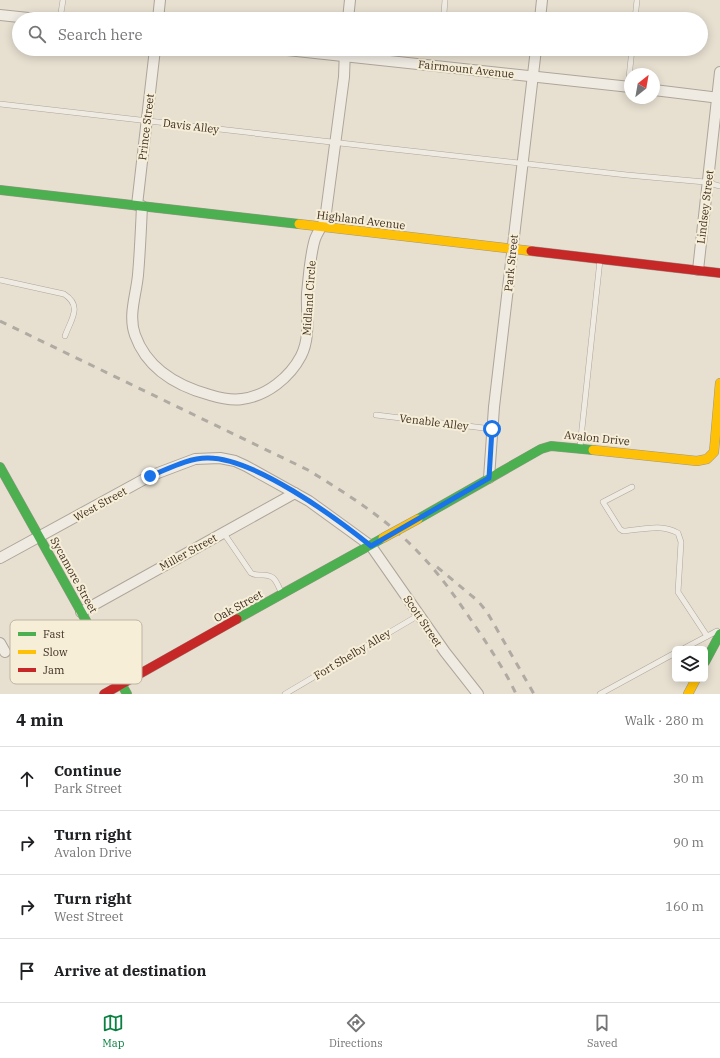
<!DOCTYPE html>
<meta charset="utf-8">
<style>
:root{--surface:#fff;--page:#f2f2f2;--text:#202124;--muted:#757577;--line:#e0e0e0;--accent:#0b8043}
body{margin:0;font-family:"IBM Plex Serif",serif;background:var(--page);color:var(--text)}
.controls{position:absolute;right:12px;bottom:12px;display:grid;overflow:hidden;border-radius:6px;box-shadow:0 2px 10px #0003}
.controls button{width:36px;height:36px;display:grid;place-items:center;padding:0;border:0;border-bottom:1px solid var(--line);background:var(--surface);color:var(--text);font:20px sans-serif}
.compass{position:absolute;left:624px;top:68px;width:36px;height:36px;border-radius:50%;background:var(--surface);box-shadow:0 2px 10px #0003;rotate:31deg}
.stop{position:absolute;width:12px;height:12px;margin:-9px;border:3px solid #1a73e8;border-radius:50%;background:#fff}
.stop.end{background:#1a73e8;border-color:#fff;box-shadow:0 1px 4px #0008}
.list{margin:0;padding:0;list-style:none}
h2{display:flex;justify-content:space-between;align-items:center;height:52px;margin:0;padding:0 16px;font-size:17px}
h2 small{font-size:13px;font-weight:400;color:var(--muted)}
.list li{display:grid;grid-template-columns:26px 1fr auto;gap:12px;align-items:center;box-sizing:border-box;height:64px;padding:0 16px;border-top:1px solid var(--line)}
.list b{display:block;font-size:15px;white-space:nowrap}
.list p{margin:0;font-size:13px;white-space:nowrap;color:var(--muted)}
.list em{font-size:13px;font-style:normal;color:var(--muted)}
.icon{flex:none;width:22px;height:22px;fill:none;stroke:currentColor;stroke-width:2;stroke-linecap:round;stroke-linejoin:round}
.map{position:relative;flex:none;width:720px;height:694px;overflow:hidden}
.search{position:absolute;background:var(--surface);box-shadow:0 2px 10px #0003;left:12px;right:12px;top:12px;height:44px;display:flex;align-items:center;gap:10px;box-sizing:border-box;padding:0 14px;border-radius:22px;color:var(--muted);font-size:15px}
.sheet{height:308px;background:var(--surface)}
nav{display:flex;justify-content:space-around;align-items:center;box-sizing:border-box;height:56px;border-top:1px solid var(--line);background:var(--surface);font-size:11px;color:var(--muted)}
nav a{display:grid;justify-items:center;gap:2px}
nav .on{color:var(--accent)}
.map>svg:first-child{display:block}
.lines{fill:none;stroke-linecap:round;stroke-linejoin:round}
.lane-casing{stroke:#ada599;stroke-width:6}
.street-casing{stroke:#ada599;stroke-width:12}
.fast-casing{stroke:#9c958a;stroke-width:10}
.slow-casing{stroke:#9c958a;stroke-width:10}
.jam-casing{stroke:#9c958a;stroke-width:10}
.lane{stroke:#efebe3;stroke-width:5}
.street{stroke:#efebe3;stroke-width:10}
.fast{stroke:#4caf50;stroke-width:9}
.slow{stroke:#ffc107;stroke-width:9}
.jam{stroke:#c62828;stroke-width:9}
.rail{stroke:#afaaa2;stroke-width:3;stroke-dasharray:7 7;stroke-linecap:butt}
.slow-bridge-casing{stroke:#9c958a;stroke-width:10;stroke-linecap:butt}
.slow-bridge{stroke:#ffc107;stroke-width:9}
.route{stroke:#1a73e8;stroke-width:5}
.labels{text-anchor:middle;stroke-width:4;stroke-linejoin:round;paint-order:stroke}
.street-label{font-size:11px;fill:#3d2e20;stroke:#f7eed8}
.key{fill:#f7eed8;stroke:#bfb4a1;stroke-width:1}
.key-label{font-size:11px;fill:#3d2e20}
</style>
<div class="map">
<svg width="720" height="694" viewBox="0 0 720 694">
<rect width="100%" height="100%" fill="#e7e0d1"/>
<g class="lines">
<defs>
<g id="lane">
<polyline points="445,0 444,13 446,19"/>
<polyline points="60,19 63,0"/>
<polyline points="635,19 637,0"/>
<polyline points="628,87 632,49"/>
<polyline points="0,104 375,147 627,175 705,182 720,186"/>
<path d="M0,280L64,294C83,306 71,319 65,336"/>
<polyline points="376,415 492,429"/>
<polyline points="580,447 600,260"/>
<path d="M632,487L603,502L620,529L623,531C642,530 660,523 678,533L681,542L678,592L707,636"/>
<path d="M223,532L251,573C254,575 256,575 260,575C276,574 276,582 282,594"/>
<polyline points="683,649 717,631"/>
<polyline points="285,694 419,615"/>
<polyline points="600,694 675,653"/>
</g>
<g id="street">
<polyline points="0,15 38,19"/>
<polyline points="158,19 160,0"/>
<polyline points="348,19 350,0"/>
<polyline points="540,19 542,0"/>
<polyline points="278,49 630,87"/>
<polyline points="654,90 720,98"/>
<polyline points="137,205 155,49"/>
<path d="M142,206C141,229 140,252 138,275C136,296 128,315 135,335C147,369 177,386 210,395C220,398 231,401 242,399C267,396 290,377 301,356C311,337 306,313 307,293C309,276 310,255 315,239C317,233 322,226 325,220L344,77L345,49"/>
<polyline points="698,270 720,72"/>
<polyline points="489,478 494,407 536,49"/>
<polyline points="0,558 150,476 195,459 220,458 235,461 246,466 309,501 371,546 445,652 478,694"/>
<polyline points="81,612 295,493"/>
<polyline points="0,643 5,652"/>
</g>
<g id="fast">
<polyline points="0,190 299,224"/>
<polyline points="0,467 127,694"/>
<polyline points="418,519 541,449 551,446 593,450"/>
<polyline points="237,619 383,538"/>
<polyline points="705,662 720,634"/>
</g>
<g id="slow">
<polyline points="299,224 531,251"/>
<polyline points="593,450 697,461 707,459 714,452 720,383"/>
<polyline points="688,694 696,679"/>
</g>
<g id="jam">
<polyline points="531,251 720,273"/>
<polyline points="104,694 237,619"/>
</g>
</defs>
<!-- lane casing -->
<use href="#lane" class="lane-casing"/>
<!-- street casing -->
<use href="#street" class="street-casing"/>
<!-- fast casing -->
<use href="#fast" class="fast-casing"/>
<!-- slow casing -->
<use href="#slow" class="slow-casing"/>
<!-- jam casing -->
<use href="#jam" class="jam-casing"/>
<!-- lane -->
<use href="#lane" class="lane"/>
<!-- street -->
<use href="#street" class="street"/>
<!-- fast -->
<use href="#fast" class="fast"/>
<!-- slow -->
<use href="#slow" class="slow"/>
<!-- jam -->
<use href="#jam" class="jam"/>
<!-- rail -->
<g class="rail">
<path d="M0,321L308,470C347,494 387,519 418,552C443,577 462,607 482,636C494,655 507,674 516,694"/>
<polyline points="437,567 478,601 487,612 534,694"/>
</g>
<defs>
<polyline id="slow-bridge" points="383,538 418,519"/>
</defs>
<!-- slow-bridge casing -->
<use href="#slow-bridge" class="slow-bridge-casing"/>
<!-- slow-bridge -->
<use href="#slow-bridge" class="slow-bridge"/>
</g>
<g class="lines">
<!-- route -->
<path class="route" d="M150,476C168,469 188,458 207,458C253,457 335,517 371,546L489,478L492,429"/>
</g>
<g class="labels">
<!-- street labels -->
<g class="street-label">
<text transform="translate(466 69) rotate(6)" y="4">Fairmount Avenue</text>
<text transform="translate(191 126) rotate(7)" y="4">Davis Alley</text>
<text transform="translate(146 127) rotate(-83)" y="4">Prince Street</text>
<text transform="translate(705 207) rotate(-83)" y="4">Lindsey Street</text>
<text transform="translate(361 220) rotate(7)" y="4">Highland Avenue</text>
<text transform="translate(511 263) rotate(-84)" y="4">Park Street</text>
<text transform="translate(309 298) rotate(-86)" y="4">Midland Circle</text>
<text transform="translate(434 422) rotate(7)" y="4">Venable Alley</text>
<text transform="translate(597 438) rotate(6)" y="4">Avalon Drive</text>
<text transform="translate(100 504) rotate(-29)" y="4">West Street</text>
<text transform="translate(188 552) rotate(-29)" y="4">Miller Street</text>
<text transform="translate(74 575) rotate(61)" y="4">Sycamore Street</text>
<text transform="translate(238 606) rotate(-29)" y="4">Oak Street</text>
<text transform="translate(423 621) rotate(56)" y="4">Scott Street</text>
<text transform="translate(352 654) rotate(-31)" y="4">Fort Shelby Alley</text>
</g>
</g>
<!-- legend -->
<rect x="10" y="620" width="132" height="64" rx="6" class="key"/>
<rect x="18" y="632" width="18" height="4" fill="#4caf50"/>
<rect x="18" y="650" width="18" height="4" fill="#ffc107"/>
<rect x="18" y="668" width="18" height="4" fill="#c62828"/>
<g class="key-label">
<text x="43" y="638">Fast</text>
<text x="43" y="656">Slow</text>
<text x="43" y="674">Jam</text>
</g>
</svg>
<div class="controls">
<button><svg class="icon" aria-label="layers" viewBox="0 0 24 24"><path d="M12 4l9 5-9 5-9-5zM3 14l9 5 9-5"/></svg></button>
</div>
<svg class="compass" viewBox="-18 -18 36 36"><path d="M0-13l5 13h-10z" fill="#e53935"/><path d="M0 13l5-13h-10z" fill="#757577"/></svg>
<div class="stop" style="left:492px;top:429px"></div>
<div class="stop end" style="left:150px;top:476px"></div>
<div class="search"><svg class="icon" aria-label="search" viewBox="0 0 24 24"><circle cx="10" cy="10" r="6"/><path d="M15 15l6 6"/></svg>Search here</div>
</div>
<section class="sheet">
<h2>4 min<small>Walk · 280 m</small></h2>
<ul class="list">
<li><svg class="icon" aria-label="ahead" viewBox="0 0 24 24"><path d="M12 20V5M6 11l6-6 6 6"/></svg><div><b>Continue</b><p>Park Street</p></div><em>30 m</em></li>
<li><svg class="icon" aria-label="right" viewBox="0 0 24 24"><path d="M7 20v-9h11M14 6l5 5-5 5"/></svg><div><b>Turn right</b><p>Avalon Drive</p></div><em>90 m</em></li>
<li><svg class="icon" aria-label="right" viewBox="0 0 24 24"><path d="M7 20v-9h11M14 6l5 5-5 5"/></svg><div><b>Turn right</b><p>West Street</p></div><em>160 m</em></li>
<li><svg class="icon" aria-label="arrive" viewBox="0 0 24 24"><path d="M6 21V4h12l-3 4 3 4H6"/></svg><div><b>Arrive at destination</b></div></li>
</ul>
</section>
<nav>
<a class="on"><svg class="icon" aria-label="map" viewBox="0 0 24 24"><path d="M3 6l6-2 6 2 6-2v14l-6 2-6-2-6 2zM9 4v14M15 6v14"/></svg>Map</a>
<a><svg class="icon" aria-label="directions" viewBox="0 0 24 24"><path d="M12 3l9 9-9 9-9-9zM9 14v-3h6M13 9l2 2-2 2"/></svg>Directions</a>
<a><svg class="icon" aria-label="saved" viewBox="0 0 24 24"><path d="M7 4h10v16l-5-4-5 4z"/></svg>Saved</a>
</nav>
